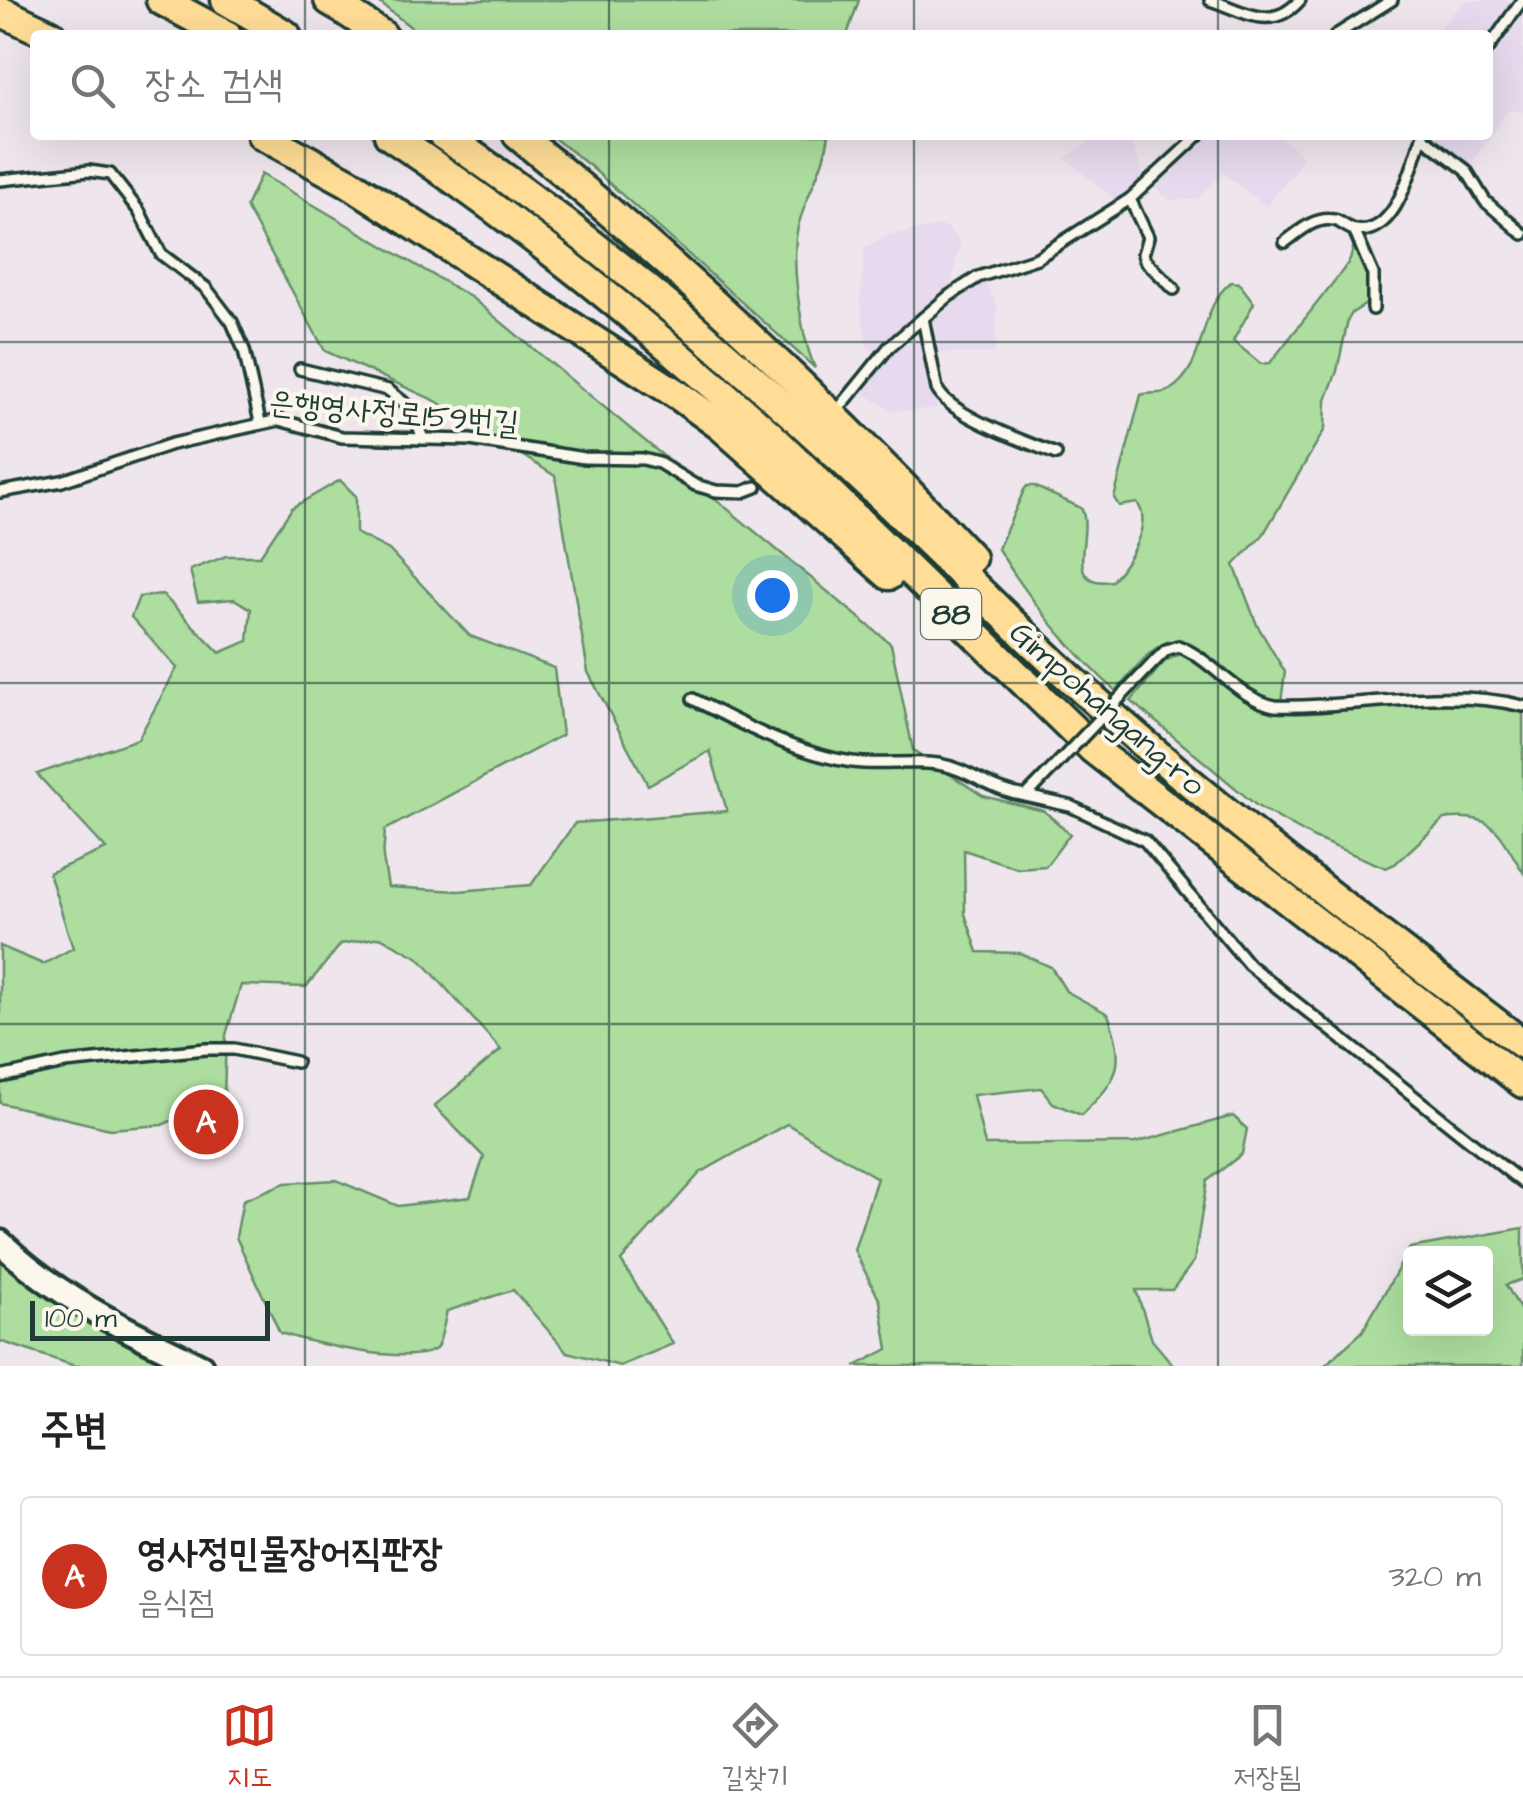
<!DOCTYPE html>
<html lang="ko">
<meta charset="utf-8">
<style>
:root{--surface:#fff;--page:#f2f2f2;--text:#222;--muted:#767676;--line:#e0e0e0;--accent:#c8321e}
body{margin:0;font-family:"Architects Daughter","Poor Story",sans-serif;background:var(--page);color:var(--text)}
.controls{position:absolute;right:30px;bottom:30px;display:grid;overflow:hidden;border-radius:10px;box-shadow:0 10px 40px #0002}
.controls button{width:90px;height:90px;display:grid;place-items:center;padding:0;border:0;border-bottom:2px solid var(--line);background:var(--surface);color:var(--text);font:50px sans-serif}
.scale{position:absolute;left:30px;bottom:25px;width:240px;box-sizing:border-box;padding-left:10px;border:5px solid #1f3d34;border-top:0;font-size:28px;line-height:35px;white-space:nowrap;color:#1f3d34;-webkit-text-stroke:8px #fbf7ec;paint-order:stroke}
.you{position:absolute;left:772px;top:595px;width:35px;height:35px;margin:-25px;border:8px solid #fff;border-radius:50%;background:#1a73e8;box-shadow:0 0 0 15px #1a73e833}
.badge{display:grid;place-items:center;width:65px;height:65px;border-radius:50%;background:var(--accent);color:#fff;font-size:32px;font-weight:700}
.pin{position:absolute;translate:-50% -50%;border:5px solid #fff;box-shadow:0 2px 10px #0006}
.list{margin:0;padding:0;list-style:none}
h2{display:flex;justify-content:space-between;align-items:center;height:130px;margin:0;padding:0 40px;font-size:42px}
h2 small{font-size:32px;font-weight:400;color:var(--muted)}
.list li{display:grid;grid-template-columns:65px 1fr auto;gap:30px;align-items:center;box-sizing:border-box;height:160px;margin:0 20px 20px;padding:0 20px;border:2px solid var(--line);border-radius:10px}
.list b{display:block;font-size:38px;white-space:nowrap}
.list p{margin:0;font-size:32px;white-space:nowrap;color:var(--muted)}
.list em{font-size:32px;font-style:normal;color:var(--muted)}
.icon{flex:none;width:55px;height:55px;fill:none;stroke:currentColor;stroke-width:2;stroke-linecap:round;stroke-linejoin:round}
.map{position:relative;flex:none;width:1523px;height:1366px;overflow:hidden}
.search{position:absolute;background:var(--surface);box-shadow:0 10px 40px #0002;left:30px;right:30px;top:30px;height:110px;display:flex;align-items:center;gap:25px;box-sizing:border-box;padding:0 35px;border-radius:10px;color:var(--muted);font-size:38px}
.sheet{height:310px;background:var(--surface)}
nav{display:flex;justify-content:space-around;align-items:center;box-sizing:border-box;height:140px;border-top:2px solid var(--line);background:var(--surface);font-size:28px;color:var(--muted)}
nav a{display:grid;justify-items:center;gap:5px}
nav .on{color:var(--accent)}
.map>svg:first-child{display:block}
.built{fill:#e7daee}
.green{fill:#adde9f;stroke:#668e6a;stroke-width:2.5;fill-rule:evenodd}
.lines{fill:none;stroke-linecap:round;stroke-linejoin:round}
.service-casing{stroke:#1f3d34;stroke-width:16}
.secondary-casing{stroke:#1f3d34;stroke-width:30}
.trunk-casing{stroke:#1f3d34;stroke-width:35}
.service{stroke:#fbf7ec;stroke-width:9}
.secondary{stroke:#fbf7ec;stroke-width:22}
.trunk{stroke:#ffdd96;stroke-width:28}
.service-bridge-casing{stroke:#1f3d34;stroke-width:16;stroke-linecap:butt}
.service-bridge{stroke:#fbf7ec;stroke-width:9}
.grid{fill:none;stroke:#1f3d34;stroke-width:2.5;stroke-opacity:0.55}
.labels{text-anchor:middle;stroke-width:8;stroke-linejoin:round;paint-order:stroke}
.shield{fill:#fbf7ec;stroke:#61756b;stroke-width:2.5}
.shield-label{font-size:30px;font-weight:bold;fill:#1f3d34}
.street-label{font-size:32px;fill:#1f3d34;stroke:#fbf7ec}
</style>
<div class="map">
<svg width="1523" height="1366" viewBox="0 0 1523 1366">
<rect width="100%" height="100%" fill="#efe6ed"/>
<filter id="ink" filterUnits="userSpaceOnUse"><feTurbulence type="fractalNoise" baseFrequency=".01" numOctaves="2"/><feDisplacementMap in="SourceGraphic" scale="20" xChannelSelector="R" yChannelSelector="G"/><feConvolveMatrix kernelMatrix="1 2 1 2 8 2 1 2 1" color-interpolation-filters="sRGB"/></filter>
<g filter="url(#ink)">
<!-- built -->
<g class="built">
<polygon points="1465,0 1514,0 1488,38 1488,35 1433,35"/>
<polygon points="1523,9 1523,112 1509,110 1469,168 1428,136 1488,135 1488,59"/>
<polygon points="1101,135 1129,135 1146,184 1118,203 1065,158"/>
<polygon points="1206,135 1277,135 1303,156 1294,173 1266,207 1223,173 1197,200 1169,200 1153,186"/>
<polygon points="939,226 948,227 960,243 950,290 876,353 867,348 860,301 865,247 890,235"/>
<polygon points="985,279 997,306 995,353 938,353 934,315 958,294"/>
<polygon points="917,341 925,347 937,409 892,411 861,392 891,355 902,346"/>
</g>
<!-- green -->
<g class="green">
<polygon points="376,0 859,0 847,35 421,35"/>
<path d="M550,135H829C824,167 808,192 799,223C789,256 801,337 815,368L590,166Z"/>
<path d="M261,174L472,298L891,644L913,750L983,796L1044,811L1070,834L1046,866L1017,868L964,850L965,914L978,952L1020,953L1051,967L1066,991L1108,1014C1126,1066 1120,1078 1081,1115L1053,1103L1041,1088L973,1095L985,1145L1135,1143L1233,1116L1247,1129L1242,1154L1207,1181L1194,1261L1172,1290H1136L1152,1340L1174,1366H855L888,1349L880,1301L854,1250L877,1178L787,1124L700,1173L621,1261L673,1344L620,1366L567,1352L513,1290L447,1311C444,1322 442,1339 436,1349C410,1366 316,1344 280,1333L236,1237L243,1200L285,1183L336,1180L398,1206L470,1197L484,1157L434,1106L501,1050L419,958L380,937L341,944L306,987L241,985L226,1035L224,1098L162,1125L110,1129L0,1103V946L43,964L73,948L49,873L106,849L37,774L138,739L177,668L131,617L139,597L163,595L220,653L248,641L251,609L234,599L198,602L190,570L226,556H260L292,508L340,480L356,496V533L389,550L470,636L554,668L562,735L385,830L383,858L388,887L459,891L531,885L575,823L727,811L710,751L648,785L588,672L555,476L436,401L325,351L246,207Z"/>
<path d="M1355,240L1372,281L1371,301L1352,313L1348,320L1337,371L1326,400L1325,429L1263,535L1234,565L1257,625L1285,672L1281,702C1246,696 1191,633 1167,642C1147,650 1130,676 1116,691C1069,649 1031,602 998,549L1024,490L1027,486H1034L1081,508C1095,532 1060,589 1112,581C1127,563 1154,524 1137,503L1119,506L1114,498L1141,395C1150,391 1160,396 1170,390C1209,365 1196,310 1231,282L1239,283L1254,303L1233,341L1261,364L1270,363L1343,270L1350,260Z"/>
<path d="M1182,653C1215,665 1235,704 1271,711C1296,716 1322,712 1347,710C1403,706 1469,695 1523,711V872C1499,834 1496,812 1444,819L1395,864L1386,868L1314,838L1257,806L1131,701L1165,661Z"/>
<path d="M1523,1228V1279L1506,1285L1523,1314V1366H1324L1362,1332L1410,1248ZM1410,1254H1486V1328H1410Z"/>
<path d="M0,1257C51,1304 106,1336 169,1366H75L0,1341Z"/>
</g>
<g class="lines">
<defs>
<g id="service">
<path d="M1210,0C1246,12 1272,32 1300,0"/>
<polyline points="1336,35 1392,0"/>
<polyline points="1488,49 1522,0"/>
<polyline points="1422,137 1466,170 1485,201 1523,234"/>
<polyline points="0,180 89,171 110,174 139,211 161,254 206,288 232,322 244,350 260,422"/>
<polyline points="1130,199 1148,237 1143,254 1145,260 1174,289"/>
<polyline points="1354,230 1373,274 1373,309"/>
<path d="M1285,242C1299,232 1315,216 1334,220C1341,221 1347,229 1355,230C1398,238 1412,162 1423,135"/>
<path d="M923,318L937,389C950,416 1027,442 1056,454"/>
<polyline points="300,369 388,390 412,409 423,439"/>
<polyline points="841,406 889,347 949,296 978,277 1037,258 1130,199 1199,135"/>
<polyline points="0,492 62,481 172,444 279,420 342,437 470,440 584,458 643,459 659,463 695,485 716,491 743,492 756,487"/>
<path d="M1154,662L1166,650L1178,646C1214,660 1236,698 1275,706C1356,709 1443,686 1523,706"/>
<path d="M693,699C741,724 797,754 852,762C881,766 910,760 938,764C970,769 990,791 1026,796L1035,787"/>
<polyline points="1026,796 1070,806 1145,841 1249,965 1523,1183"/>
<polyline points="0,1077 65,1063 206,1049 234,1049 296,1062"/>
</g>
<path id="secondary" d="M0,1242C58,1298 129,1331 201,1366"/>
<g id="trunk">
<polyline points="161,0 226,35"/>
<polyline points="226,0 286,35"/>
<polyline points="329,0 382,35"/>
<polyline points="0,11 51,35"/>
<polyline points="262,135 348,182 678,395 721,426 889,575"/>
<path d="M389,135C524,224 650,328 771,436L1093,749L1523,1083"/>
<path d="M443,135C606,245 759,381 902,516C962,573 1020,633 1082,689C1222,815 1373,929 1523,1044"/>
<path d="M518,135C678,266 830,406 971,558"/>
</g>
</defs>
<!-- service casing -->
<use href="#service" class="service-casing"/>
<!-- secondary casing -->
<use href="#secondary" class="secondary-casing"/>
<!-- trunk casing -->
<use href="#trunk" class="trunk-casing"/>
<!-- service -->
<use href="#service" class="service"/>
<!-- secondary -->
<use href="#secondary" class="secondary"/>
<!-- trunk -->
<use href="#trunk" class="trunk"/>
<defs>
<polyline id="service-bridge" points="1035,787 1154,662"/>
</defs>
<!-- service-bridge casing -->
<use href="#service-bridge" class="service-bridge-casing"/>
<!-- service-bridge -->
<use href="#service-bridge" class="service-bridge"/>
</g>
</g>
<!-- grid -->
<path class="grid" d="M305,0V35M609,0V35M914,0V35M1218,0V35M305,135V1366M609,135V1366M914,135V1366M1218,135V1366M0,342H1523M0,683H1523M0,1024H1523"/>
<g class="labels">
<!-- shield labels -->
<rect class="shield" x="921" y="589" width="60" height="50" rx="8"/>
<g class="shield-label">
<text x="951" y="624">88</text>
</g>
<!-- street labels -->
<g class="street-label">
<text transform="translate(394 412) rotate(5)" y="11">은행영사정로159번길</text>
<text transform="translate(1108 708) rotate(41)" y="11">Gimpohangang-ro</text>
</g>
</g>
</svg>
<div class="controls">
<button><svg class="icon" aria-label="layers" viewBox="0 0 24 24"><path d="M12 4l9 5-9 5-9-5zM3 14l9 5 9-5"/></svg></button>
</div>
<div class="scale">100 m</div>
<div class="you"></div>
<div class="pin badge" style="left:206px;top:1122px">A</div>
<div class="search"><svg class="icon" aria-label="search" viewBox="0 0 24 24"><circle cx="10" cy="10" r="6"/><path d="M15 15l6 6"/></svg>장소 검색</div>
</div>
<section class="sheet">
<h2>주변<small></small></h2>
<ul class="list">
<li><span class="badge">A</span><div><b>영사정민물장어직판장</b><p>음식점</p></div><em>320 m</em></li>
</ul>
</section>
<nav>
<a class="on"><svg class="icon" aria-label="map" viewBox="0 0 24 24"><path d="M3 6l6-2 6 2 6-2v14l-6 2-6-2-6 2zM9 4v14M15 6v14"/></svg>지도</a>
<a><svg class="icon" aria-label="directions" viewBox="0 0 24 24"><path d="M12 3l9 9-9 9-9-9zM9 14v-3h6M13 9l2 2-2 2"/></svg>길찾기</a>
<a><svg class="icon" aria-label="saved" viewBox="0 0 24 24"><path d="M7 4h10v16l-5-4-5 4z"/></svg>저장됨</a>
</nav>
